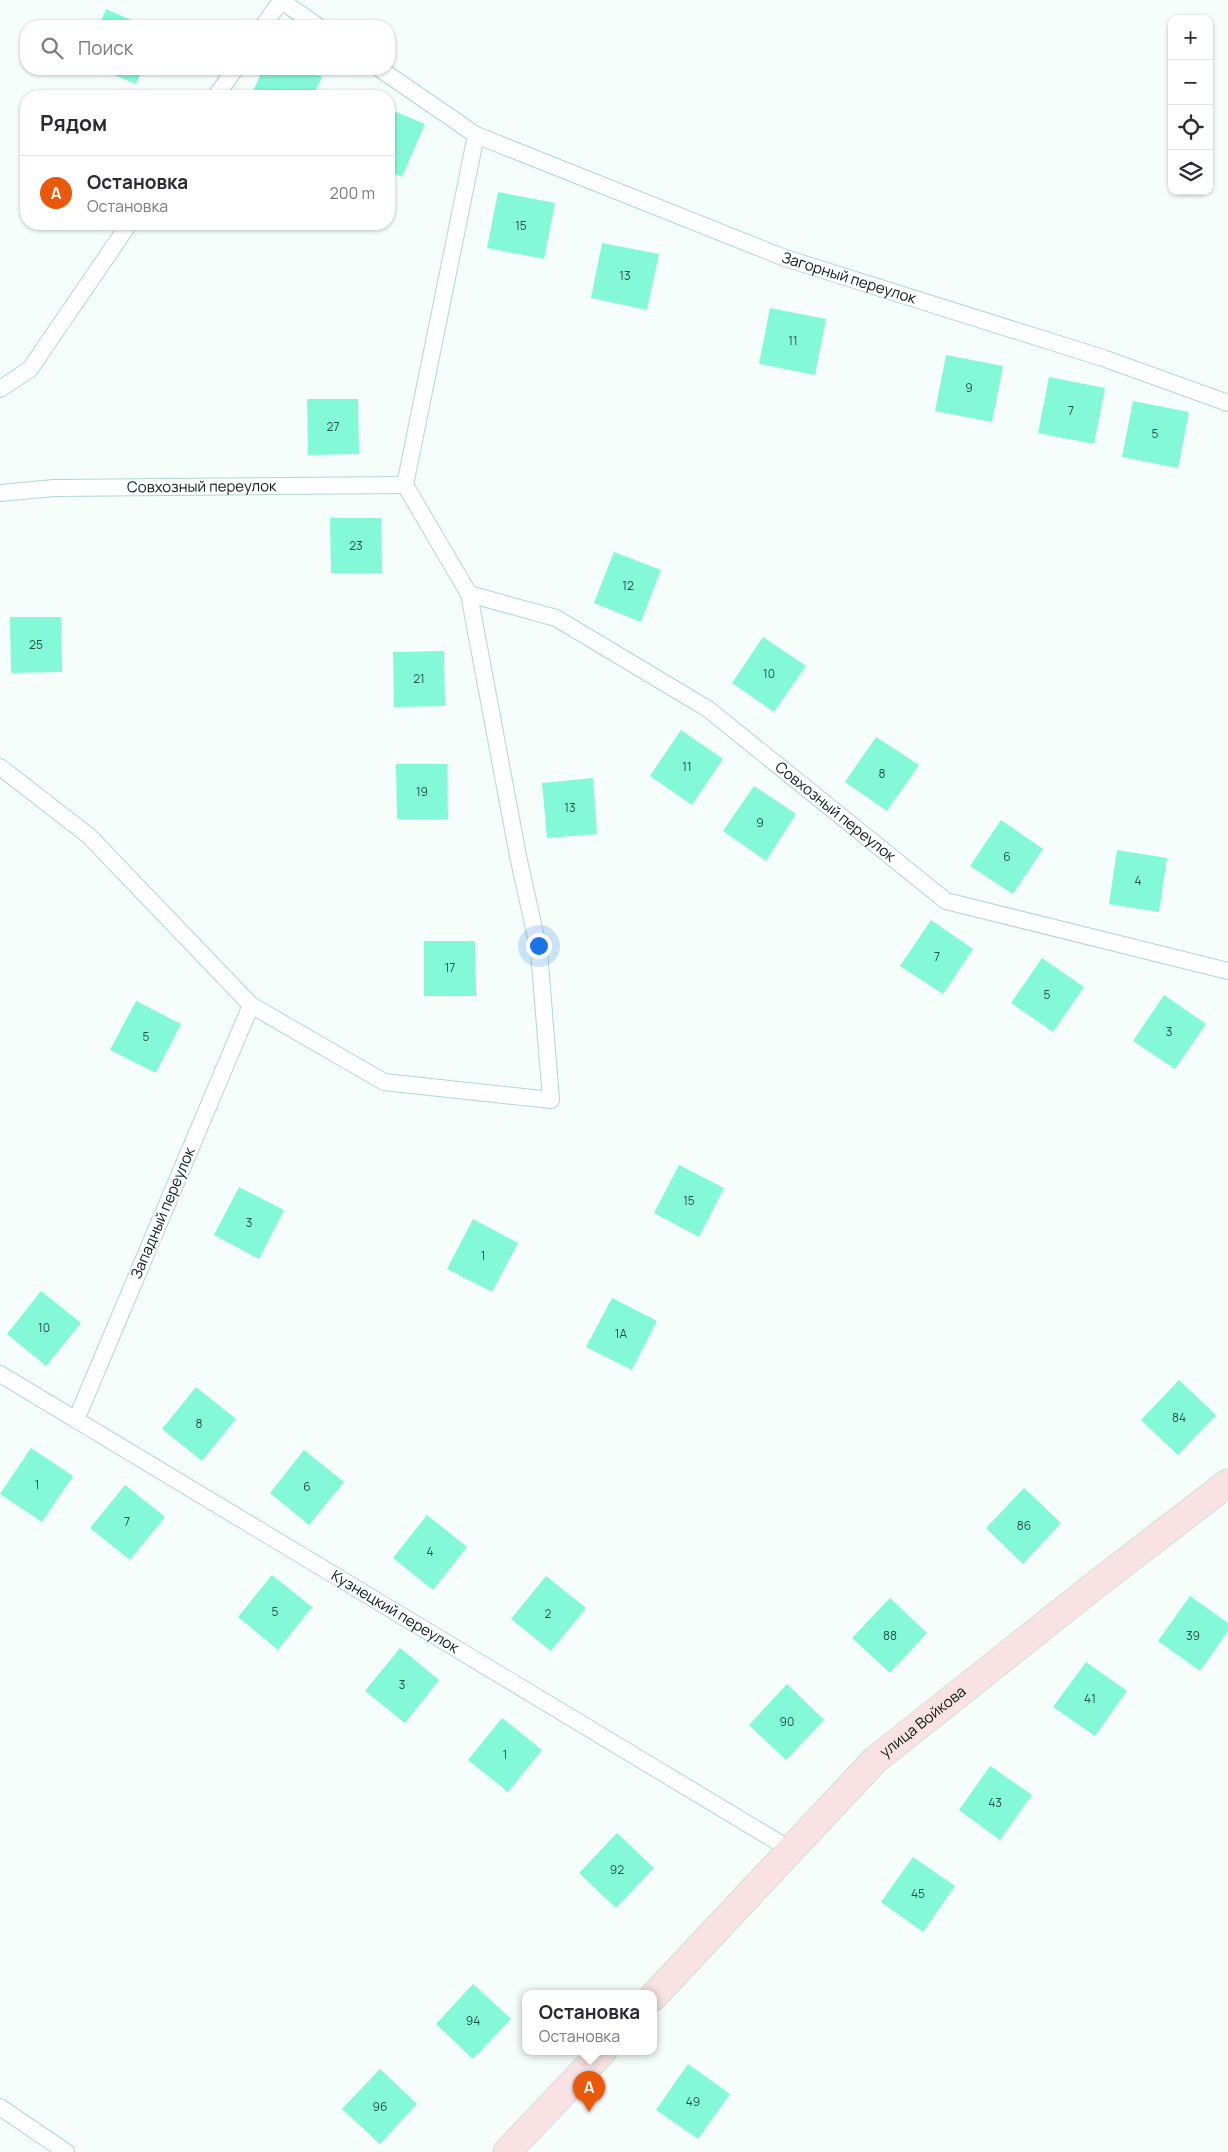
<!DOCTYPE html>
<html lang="ru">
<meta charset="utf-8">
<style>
:root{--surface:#fff;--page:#f2f2f3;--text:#2b2b33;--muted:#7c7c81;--line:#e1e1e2;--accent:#ea580c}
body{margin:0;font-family:Manrope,sans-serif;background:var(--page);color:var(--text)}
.controls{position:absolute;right:15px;top:15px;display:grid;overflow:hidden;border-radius:10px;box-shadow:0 1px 4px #0004}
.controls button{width:45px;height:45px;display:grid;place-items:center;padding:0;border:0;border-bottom:1px solid var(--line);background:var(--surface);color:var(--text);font:25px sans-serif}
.you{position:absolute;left:538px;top:945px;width:18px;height:18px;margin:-12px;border:4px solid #fff;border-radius:50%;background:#1a73e8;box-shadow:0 0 0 8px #1a73e833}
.badge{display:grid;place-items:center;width:32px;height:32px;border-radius:50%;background:var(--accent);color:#fff;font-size:16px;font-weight:700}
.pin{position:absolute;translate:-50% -41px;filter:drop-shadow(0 1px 2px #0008)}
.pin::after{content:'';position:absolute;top:26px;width:18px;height:15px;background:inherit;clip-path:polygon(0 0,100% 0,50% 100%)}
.popup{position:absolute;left:522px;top:1990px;width:135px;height:65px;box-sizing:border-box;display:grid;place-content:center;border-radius:10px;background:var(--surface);filter:drop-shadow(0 1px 4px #0005);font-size:16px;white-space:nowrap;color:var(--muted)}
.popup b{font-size:19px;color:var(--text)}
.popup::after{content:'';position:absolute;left:50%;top:100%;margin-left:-10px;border:10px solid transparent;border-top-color:var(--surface)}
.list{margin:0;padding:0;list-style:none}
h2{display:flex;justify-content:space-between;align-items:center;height:65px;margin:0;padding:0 20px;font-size:21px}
h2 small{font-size:16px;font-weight:400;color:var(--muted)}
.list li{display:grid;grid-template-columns:32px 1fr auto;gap:15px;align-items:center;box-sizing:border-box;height:75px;padding:0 20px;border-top:1px solid var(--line)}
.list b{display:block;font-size:19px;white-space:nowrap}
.list p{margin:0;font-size:16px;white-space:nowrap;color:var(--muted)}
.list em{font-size:16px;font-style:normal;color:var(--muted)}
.icon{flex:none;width:28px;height:28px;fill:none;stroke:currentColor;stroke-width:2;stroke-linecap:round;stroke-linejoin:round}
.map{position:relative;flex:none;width:1228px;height:2152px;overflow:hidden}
.search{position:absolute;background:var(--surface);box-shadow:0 1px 4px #0004;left:20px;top:20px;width:375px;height:55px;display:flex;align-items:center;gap:12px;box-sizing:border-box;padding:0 18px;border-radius:20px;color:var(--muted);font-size:19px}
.panel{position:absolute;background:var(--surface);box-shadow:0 1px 4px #0004;left:20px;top:90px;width:375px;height:140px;border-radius:20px}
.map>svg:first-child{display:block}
.building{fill:#83f9d7}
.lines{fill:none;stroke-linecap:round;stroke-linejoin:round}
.lane-casing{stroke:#afdacc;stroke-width:18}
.secondary-casing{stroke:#afdacc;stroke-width:29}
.lane{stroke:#fff;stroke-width:16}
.secondary{stroke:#f8e2e3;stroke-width:28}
.labels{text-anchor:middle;stroke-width:4;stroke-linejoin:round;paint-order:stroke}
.number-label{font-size:12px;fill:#285246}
.street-label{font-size:15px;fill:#0a1a15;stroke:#fff}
</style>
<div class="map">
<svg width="1228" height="2152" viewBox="0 0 1228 2152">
<rect width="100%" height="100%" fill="#f5fefa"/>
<!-- building -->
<g class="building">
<polygon points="106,9 145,26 99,26"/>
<polygon points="100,69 143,69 136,84"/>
<polygon points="263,69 304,69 322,77 313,96 251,96"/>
<polygon points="389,109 425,124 402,177 389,171"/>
<polygon points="498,192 555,203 544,259 487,248"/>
<polygon points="602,243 659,254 647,310 591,298"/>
<polygon points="770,308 826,319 815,375 759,364"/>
<polygon points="946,355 1003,366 992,422 935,411"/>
<polygon points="1049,377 1105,388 1094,444 1038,433"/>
<polygon points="307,399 358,399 359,454 308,455"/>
<polygon points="1133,401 1189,412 1178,468 1122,457"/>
<polygon points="330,518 381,518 382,573 331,573"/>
<polygon points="614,552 661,570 641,622 594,603"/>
<polygon points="10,617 61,617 62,672 11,673"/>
<polygon points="763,637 806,666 774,712 732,683"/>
<polygon points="444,651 445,706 394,707 393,652"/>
<polygon points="681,730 723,759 692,805 650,776"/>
<polygon points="876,737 919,765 887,811 845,782"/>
<polygon points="396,764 447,764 448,819 397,819"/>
<polygon points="593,778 597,834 547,838 542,783"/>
<polygon points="754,786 796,814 766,861 723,831"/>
<polygon points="1001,820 1043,849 1013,894 970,866"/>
<polygon points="1117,850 1167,858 1159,912 1109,904"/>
<polygon points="931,920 973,949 943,994 900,966"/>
<polygon points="424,941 475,941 476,996 424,996"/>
<polygon points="1042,958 1084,987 1053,1032 1011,1003"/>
<polygon points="1164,995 1206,1024 1175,1069 1133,1041"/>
<polygon points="136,1001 181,1024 156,1073 110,1050"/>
<polygon points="679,1165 724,1188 699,1237 654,1213"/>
<polygon points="239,1187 284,1210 259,1259 214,1235"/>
<polygon points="473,1219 518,1243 492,1292 447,1269"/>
<polygon points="41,1291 81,1323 46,1366 7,1334"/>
<polygon points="612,1298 657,1321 632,1370 586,1347"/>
<polygon points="1179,1380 1216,1415 1178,1455 1141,1420"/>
<polygon points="196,1387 236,1419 202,1461 162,1429"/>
<polygon points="31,1448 73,1476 42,1522 0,1494"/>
<polygon points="304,1450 344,1482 309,1525 270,1493"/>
<polygon points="125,1485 165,1517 130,1560 90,1528"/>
<polygon points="1024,1488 1061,1523 1023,1564 986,1528"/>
<polygon points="427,1515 467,1547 433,1590 393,1558"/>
<polygon points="272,1575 312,1607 278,1650 238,1617"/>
<polygon points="546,1576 586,1608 551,1651 511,1619"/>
<polygon points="1190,1596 1228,1623 1228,1631 1200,1671 1158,1641"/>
<polygon points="890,1598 927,1633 890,1673 852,1638"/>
<polygon points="400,1648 439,1680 405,1723 365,1691"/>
<polygon points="1086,1662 1127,1691 1095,1736 1053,1707"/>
<polygon points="787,1684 824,1720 786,1760 749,1725"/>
<polygon points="502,1718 542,1750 508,1792 468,1760"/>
<polygon points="990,1766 1032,1795 1000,1840 959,1810"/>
<polygon points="617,1833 654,1868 616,1908 579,1873"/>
<polygon points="913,1857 955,1886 923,1932 881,1902"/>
<polygon points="473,1984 511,2019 473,2059 436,2024"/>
<polygon points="688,2064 730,2094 698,2139 656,2110"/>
<polygon points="380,2069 417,2104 380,2144 342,2109"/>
</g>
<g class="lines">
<defs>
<g id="lane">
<polyline points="280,0 318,26"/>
<polyline points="263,26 281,1"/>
<path id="s1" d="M380,69L476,135L785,258L1103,358L1228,403"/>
<polyline points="216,96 235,69"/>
<polyline points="0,389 30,369 129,224"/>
<path id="s2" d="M0,493L54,488L405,485"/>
<path id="s3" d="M469,594L556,618L708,709L946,901L1228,971"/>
<polyline points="0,767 89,836 251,1005 76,1420"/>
<polyline points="251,1005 384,1082 551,1100 539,951 518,856 469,594 405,485 476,135"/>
<path id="s4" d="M0,1374L791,1850"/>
<polyline points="0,2107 66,2152"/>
</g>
<g id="secondary">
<path id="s5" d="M653,1997L875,1760L1103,1579L1228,1483"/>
<polyline points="507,2152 603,2051"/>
</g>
</defs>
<!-- lane casing -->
<use href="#lane" class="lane-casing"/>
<!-- secondary casing -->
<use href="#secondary" class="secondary-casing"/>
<!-- lane -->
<use href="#lane" class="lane"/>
<!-- secondary -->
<use href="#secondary" class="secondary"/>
</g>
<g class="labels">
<!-- number labels -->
<g class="number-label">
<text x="521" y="230">15</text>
<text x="625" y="280">13</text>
<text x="793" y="345">11</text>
<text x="969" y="392">9</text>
<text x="1071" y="415">7</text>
<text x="333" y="431">27</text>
<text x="1155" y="438">5</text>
<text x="356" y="550">23</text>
<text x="628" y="590">12</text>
<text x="36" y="649">25</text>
<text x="769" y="678">10</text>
<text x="419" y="683">21</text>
<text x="687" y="771">11</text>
<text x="882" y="778">8</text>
<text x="422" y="796">19</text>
<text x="570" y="812">13</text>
<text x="760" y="827">9</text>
<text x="1007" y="861">6</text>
<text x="1138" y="885">4</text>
<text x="937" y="961">7</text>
<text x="450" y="972">17</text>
<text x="1047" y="999">5</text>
<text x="1169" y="1036">3</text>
<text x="146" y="1041">5</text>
<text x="689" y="1205">15</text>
<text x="249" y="1227">3</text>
<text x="483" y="1260">1</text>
<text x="44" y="1332">10</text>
<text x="621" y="1338">1А</text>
<text x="1179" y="1422">84</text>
<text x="199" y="1428">8</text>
<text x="37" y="1489">1</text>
<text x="307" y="1491">6</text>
<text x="127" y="1526">7</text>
<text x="1024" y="1530">86</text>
<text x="430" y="1556">4</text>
<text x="275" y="1616">5</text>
<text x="548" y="1618">2</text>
<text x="890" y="1640">88</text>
<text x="1193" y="1640">39</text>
<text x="402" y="1689">3</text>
<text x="1090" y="1703">41</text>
<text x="787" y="1726">90</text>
<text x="505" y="1759">1</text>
<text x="995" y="1807">43</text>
<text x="617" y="1874">92</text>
<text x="918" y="1898">45</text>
<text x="473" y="2025">94</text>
<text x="693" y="2106">49</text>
<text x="380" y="2111">96</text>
</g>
<!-- street labels -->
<g class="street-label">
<text dy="5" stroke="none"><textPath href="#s1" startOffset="516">Загорный переулок</textPath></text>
<text dy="5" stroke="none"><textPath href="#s2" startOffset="202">Совхозный переулок</textPath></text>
<text dy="5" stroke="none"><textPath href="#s3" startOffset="431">Совхозный переулок</textPath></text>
<text transform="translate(163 1213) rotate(-67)" y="5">Западный переулок</text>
<text dy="5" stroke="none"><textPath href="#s4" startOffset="461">Кузнецкий переулок</textPath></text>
<text dy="5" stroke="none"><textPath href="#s5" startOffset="386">улица Войкова</textPath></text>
</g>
</g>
</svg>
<div class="controls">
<button>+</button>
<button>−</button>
<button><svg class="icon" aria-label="locate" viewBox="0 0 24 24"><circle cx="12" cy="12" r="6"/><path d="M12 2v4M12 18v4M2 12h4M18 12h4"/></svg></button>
<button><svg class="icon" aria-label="layers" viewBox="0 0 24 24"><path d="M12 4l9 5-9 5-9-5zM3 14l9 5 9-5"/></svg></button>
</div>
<div class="you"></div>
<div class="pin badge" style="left:589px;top:2112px">A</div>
<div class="popup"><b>Остановка</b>Остановка</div>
<div class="search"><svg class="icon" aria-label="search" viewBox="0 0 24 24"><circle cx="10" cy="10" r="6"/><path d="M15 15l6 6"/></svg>Поиск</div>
<section class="panel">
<h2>Рядом<small></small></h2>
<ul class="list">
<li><span class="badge">A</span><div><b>Остановка</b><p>Остановка</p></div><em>200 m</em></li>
</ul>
</section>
</div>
